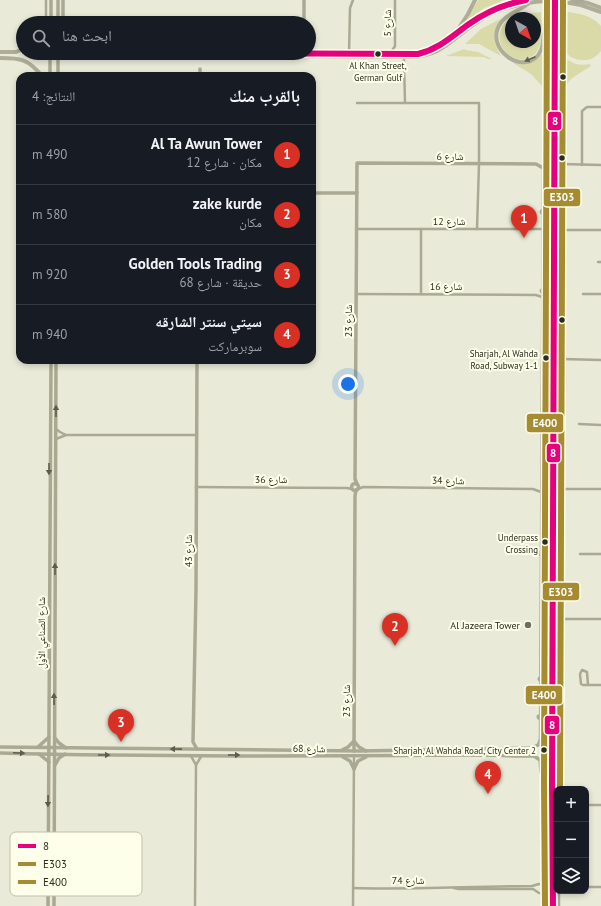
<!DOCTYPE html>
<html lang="ar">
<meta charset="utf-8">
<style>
:root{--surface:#171b24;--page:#242831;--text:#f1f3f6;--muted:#9ea1a6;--line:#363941;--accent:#d93025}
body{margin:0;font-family:"PT Sans","Noto Naskh Arabic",sans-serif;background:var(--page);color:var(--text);direction:rtl}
.controls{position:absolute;right:12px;bottom:12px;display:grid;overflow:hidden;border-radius:8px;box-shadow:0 2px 6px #0003}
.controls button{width:36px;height:36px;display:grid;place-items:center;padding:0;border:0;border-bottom:1px solid var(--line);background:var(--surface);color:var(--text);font:20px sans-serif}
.compass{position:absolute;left:505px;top:12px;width:36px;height:36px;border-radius:50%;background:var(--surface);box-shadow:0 2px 6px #0003;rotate:140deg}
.you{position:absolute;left:348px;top:384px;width:14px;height:14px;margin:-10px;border:3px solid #fff;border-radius:50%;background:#1a73e8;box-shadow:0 0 0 6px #1a73e833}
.badge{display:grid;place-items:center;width:26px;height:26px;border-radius:50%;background:var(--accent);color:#fff;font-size:13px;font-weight:700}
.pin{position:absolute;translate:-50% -33px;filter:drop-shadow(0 1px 2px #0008)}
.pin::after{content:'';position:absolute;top:21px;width:14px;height:12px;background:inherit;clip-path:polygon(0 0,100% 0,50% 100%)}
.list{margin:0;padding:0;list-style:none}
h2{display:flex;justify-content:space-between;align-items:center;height:52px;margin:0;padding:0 16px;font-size:17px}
h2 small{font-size:13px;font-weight:400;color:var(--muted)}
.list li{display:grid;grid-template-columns:26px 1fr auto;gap:12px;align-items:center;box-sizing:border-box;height:60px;padding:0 16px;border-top:1px solid var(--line)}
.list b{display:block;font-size:15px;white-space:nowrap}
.list p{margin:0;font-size:13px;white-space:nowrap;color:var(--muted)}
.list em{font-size:13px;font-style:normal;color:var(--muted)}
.icon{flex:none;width:22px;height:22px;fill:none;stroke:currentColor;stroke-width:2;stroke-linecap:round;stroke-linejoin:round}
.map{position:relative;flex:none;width:601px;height:906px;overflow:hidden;direction:ltr}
.search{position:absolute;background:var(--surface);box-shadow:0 2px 6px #0003;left:16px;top:16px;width:300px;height:44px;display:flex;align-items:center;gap:10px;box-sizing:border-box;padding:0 14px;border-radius:22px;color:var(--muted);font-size:15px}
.panel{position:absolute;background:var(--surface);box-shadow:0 2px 6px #0003;left:16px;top:72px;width:300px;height:292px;border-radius:12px;direction:rtl}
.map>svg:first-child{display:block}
.green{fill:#dadaa8;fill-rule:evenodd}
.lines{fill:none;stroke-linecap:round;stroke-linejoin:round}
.minor{stroke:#a9a994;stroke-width:2.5}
.tertiary{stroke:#a9a994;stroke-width:3.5}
.secondary{stroke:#a9a992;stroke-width:3.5}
.primary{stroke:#adad98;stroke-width:4}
.motorway{stroke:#a9a996;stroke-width:5}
.primary-bridge{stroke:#adad98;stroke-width:4}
.bus-1-casing{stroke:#feffea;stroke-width:9}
.bus-2-casing{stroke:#feffea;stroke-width:9}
.bus-3-casing{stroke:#feffea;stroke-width:9}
.bus-1{stroke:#e5007d;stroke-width:6}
.bus-2{stroke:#a78b30;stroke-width:6}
.bus-3{stroke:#a78b30;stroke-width:6}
.oneway{fill:#5f5f4f}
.oneway2{fill:#5d5d4c}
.oneway3{fill:#5d5d4d}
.bus-dot{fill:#2b2b1e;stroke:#feffea;stroke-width:1.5}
.poi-dot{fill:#6e6e5f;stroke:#feffea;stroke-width:1.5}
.labels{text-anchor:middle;stroke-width:4;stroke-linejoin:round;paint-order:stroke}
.bus-label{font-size:9px;fill:#2b2b1e;stroke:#feffea;text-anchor:end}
.street-label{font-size:10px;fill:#2b2b1e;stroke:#feffea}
.poi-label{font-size:10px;fill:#2b2b1e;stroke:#feffea;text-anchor:end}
.key{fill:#feffea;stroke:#bfbfad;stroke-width:1}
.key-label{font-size:11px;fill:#2b2b1e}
.line-badge{stroke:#feffea;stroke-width:1.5}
.badge-label{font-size:11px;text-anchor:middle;font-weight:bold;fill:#fff}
</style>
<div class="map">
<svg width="601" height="906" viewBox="0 0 601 906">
<rect width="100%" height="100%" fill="#eaead9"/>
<!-- green -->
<g class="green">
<polygon points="478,0 504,0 484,8 466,21"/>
<path d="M561,11C575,13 591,14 601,26V51C596,57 590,61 582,60C557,59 561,29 561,11Z"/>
<path d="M541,12C541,22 543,43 537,51C524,72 492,51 501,29C504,23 508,19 514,16C523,13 532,13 541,12ZM511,18H535V42H511Z"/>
<path d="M500,19C493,35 492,40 501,56L479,44H465L481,29Z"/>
<polygon points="464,49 466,50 478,52 492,59 488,59 484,57 446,56"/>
<path d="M541,54L543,55V87L531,74L513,63C525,65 533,63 541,54Z"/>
<path d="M560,54C569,61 576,67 590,64L591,66L572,78L563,88H559Z"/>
</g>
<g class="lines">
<!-- minor -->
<g class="minor">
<polyline points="46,23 46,0"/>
<polyline points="349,54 350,8 353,0"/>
<polyline points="390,54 395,46 395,0"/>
<polyline points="404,60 405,103"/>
<polyline points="357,103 479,103 479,164 477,229"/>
<polyline points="582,165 582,111 587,107 601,107"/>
<polyline points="357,229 542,229"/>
<polyline points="562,230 601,230"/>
<polyline points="598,262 601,262"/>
<polyline points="356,294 536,295 542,297"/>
<polyline points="421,294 421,229"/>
<polyline points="583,294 601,294"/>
<polyline points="562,359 601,360"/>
<polyline points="579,424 601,425"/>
<polyline points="56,429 60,432 66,435 196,435"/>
<polyline points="56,439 66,435"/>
<polyline points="196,487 347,488 352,489"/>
<polyline points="358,489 363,487 533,489 541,492"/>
<polyline points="561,489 601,489"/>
<polyline points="580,554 601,554"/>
<polyline points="560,619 601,619"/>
<polyline points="588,685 587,672 582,670 580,674 581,684 583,685 601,685"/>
<polyline points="538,745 540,739 543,168"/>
<polyline points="559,753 562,164 601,165"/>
<polyline points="191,756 196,765 195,906"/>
<polyline points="559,760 560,789"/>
<polyline points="196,765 202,755"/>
<polyline points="586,805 601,805"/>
<polyline points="586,887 601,887"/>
<path d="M353,888C413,890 473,886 532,886L539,884"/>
<polyline points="454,888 459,889 533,889 539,893"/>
<polyline points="559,891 559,906"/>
<polyline points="353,906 354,755"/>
</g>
<!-- tertiary -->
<g class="tertiary">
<polyline points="63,23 63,0"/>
<polyline points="304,23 304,0"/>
<polyline points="307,53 309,53"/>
<polyline points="200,76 200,69"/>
<polyline points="312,193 357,193"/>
<polyline points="197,360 196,590 193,742 197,749"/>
<circle cx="355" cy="487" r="3.5"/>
<polyline points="357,484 355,479 357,163 536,164 543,168"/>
<polyline points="354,741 359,747 366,751"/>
<polyline points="0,747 359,751 532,748 538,745"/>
<polyline points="342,750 348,747 354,741"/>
<polyline points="354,751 355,496 356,490"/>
<path d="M0,753C156,757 312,756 468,755C490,755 512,756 534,756L540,760L541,772L547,779"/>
<polyline points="418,755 424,752 467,751"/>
<polyline points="343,757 350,761 354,769"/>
<polyline points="354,769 358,761 366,757"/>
</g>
<!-- secondary -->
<g class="secondary">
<polyline points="58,0 58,23"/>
<polyline points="51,23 51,0"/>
<polyline points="50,53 50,76"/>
<polyline points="58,76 58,53"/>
<polyline points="55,738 59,743 66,748"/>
<polyline points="38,747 49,737"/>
<polyline points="39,754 49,762"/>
<polyline points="55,765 59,758 65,754"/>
<polyline points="48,906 51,360"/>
<polyline points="54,906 56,360"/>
</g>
<!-- primary -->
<g class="primary">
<polyline points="546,0 546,78"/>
<polyline points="572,0 588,3 601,8"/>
<polyline points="564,2 581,5 601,12"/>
<path d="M528,4C520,10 509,13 502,21C480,49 528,80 541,50C543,45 543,40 544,34"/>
<polyline points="49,23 51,20"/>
<polyline points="455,34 468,14 475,0"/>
<polyline points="0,52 16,52 23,49"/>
<path d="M304,54L308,56L409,57C442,57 451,39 476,23C496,9 519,3 544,1"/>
<path d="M377,54C395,54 415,56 432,50C447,45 457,33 470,23C486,11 506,4 526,0"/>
<path d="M0,58C21,58 28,59 42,76"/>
</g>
<!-- motorway -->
<g class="motorway">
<polyline points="576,1 581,0"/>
<polyline points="542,212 548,205"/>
<polyline points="554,290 562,295"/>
<polyline points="542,291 548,285"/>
<polyline points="553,465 561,473"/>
<polyline points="553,512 560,502"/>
<polyline points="540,553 546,547"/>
<polyline points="540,679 547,673"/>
<polyline points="539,717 547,725"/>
<polyline points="554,777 559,753"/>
<polyline points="547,906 547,427 549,0"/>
<polyline points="553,906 552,784 555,0"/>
</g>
<!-- primary-bridge -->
<polyline class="primary-bridge" points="544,1 564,2"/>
<defs>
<g id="bus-1">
<path d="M157,53L418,54C439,49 452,36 469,24C486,12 505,4 526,0"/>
<polyline points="553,906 552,784 555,0"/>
</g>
<polyline id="bus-2" points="560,789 563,0"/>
<polyline id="bus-3" points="545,906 544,784 547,0"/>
</defs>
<!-- bus-1 casing -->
<use href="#bus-1" class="bus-1-casing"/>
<!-- bus-2 casing -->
<use href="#bus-2" class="bus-2-casing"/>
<!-- bus-3 casing -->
<use href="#bus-3" class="bus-3-casing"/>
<!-- bus-1 -->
<use href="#bus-1" class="bus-1"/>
<!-- bus-2 -->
<use href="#bus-2" class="bus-2"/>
<!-- bus-3 -->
<use href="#bus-3" class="bus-3"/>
</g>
<!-- one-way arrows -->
<defs><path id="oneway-solid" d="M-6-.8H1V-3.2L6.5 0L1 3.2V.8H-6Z"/></defs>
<use class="oneway" href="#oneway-solid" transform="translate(530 59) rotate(157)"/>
<g class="oneway2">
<use href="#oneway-solid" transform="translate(56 411) rotate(-90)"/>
<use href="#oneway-solid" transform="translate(49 469) rotate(90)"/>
<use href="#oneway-solid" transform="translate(55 569) rotate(-90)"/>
<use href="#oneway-solid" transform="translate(54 699) rotate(-91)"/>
<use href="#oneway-solid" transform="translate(48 801) rotate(91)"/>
</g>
<g class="oneway3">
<use href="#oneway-solid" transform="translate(176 749) rotate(-179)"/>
<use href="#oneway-solid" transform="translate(19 753) rotate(2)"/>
<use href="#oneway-solid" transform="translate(104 755)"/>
<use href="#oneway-solid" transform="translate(234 755)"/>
</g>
<!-- markers -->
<g class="bus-dot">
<circle cx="378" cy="54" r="3.5"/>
<circle cx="563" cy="77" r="3.5"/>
<circle cx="562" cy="158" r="3.5"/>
<circle cx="562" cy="320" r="3.5"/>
<circle cx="546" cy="358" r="3.5"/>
<circle cx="545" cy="542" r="3.5"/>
<circle cx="544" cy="750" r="3.5"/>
</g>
<circle class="poi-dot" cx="528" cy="625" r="4"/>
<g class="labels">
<!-- bus labels -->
<g class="bus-label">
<text x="378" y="69" text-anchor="middle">Al Khan Street,<tspan x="378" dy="12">German Gulf</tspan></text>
<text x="538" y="357">Sharjah, Al Wahda<tspan x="538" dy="12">Road, Subway 1-1</tspan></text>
<text x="538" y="541">Underpass<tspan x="538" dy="12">Crossing</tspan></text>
<text x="536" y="754">Sharjah, Al Wahda Road, City Center 2</text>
</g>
<!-- street labels -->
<g class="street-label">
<text transform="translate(387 23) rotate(-90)" y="4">شارع 5</text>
<text x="450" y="160">شارع 6</text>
<text x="449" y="225">شارع 12</text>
<text x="446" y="290">شارع 16</text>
<text transform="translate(348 321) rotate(-90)" y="4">شارع 23</text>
<text x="271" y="483">شارع 36</text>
<text transform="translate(448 480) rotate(1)" y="4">شارع 34</text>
<text transform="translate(188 551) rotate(-90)" y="4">شارع 43</text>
<text transform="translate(41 633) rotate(-90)" y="4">شارع الصناعي الأول</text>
<text transform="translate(346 701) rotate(-90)" y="4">شارع 23</text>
<text transform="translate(309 748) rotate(1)" y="4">شارع 68</text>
<text x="408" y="884">شارع 74</text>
</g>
<!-- poi labels -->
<g class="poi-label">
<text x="520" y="629">Al Jazeera Tower</text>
</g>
</g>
<!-- legend -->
<rect x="10" y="832" width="132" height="64" rx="6" class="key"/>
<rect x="18" y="844" width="18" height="4" fill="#e5007d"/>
<rect x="18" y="862" width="18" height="4" fill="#a78b30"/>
<rect x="18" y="880" width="18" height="4" fill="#a78b30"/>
<g class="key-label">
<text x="43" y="850">8</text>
<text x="43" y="868">E303</text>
<text x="43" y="886">E400</text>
</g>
<g class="line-badge">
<rect x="547" y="111" width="15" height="20" rx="4" fill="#e5007d"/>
<rect x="543" y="188" width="38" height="19" rx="4" fill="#a78b30"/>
<rect x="526" y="413" width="38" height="20" rx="4" fill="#a78b30"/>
<rect x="546" y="443" width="15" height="20" rx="4" fill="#e5007d"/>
<rect x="542" y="582" width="38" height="19" rx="4" fill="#a78b30"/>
<rect x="525" y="685" width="38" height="20" rx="4" fill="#a78b30"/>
<rect x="544" y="715" width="16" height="20" rx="4" fill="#e5007d"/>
</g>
<g class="badge-label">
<text x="555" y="125">8</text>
<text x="562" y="201">E303</text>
<text x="545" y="427">E400</text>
<text x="553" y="457">8</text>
<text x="561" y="596">E303</text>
<text x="544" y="699">E400</text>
<text x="552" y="729">8</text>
</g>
</svg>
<div class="controls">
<button>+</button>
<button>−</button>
<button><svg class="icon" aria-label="layers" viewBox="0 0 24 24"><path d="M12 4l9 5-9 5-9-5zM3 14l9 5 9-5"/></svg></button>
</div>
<svg class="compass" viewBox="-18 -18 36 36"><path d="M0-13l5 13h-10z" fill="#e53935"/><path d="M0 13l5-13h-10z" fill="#9ea1a6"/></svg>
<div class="you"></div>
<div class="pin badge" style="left:524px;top:238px">1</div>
<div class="pin badge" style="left:395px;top:646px">2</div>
<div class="pin badge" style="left:121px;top:742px">3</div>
<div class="pin badge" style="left:488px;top:794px">4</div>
<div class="search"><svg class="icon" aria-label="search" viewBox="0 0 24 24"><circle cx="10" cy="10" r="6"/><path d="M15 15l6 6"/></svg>ابحث هنا</div>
<section class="panel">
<h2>بالقرب منك<small>النتائج: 4</small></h2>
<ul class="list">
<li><span class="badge">1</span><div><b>Al Ta Awun Tower</b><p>مكان · شارع 12</p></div><em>490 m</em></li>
<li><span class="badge">2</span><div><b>zake kurde</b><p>مكان</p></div><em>580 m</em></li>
<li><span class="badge">3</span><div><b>Golden Tools Trading</b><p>حديقة · شارع 68</p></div><em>920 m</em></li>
<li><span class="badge">4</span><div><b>سيتي سنتر الشارقه</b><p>سوبرماركت</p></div><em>940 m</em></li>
</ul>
</section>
</div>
